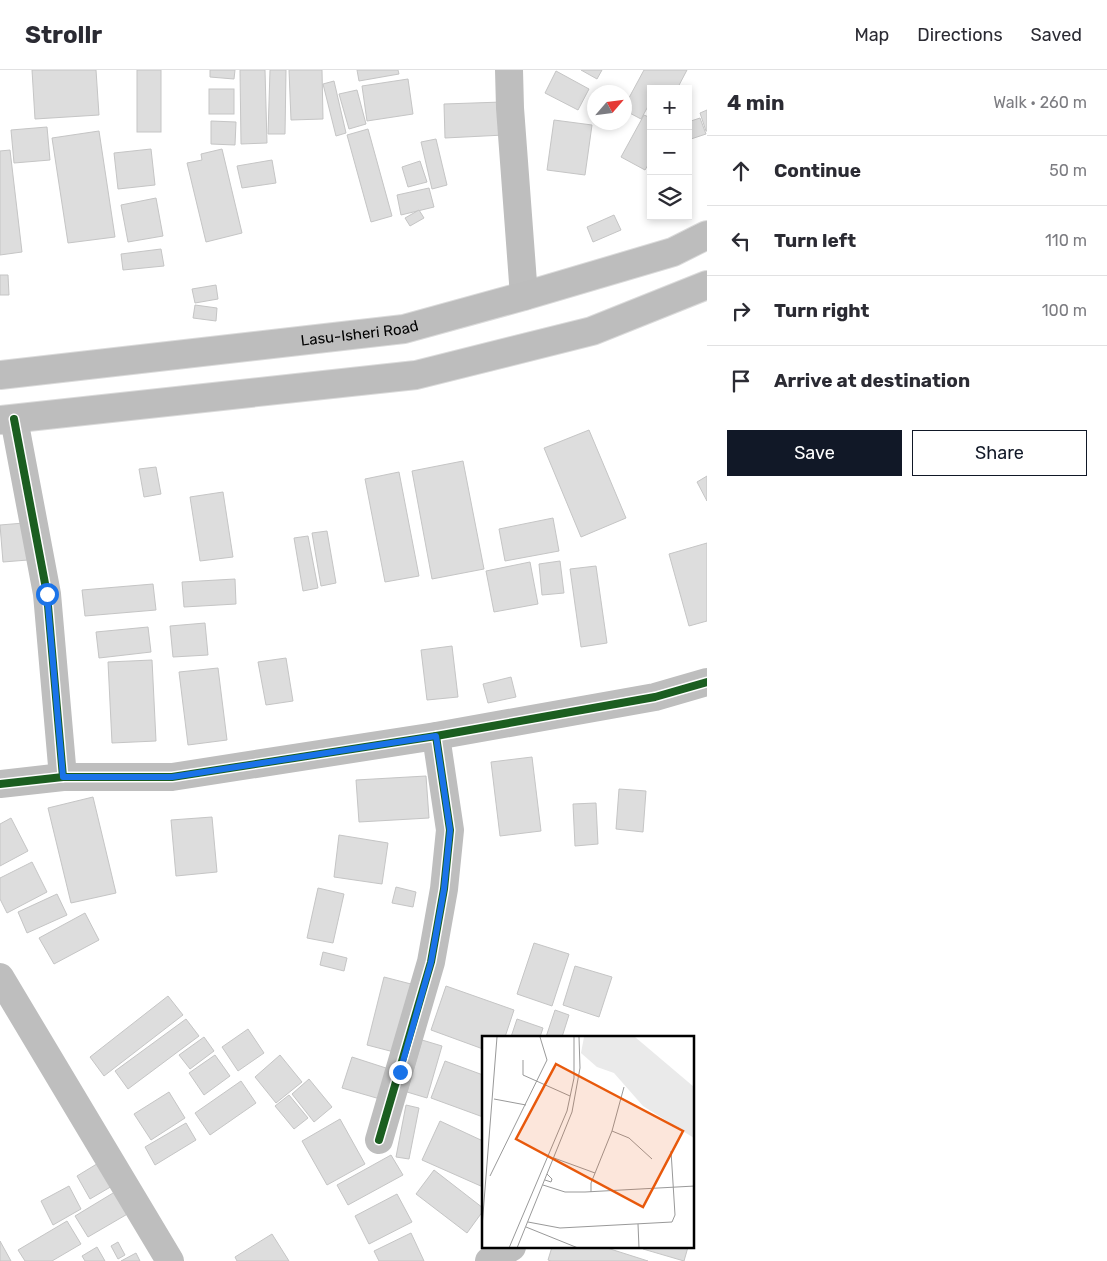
<!DOCTYPE html>
<meta charset="utf-8">
<style>
:root{--surface:#fff;--page:#f7f7f7;--text:#2b2b33;--muted:#7c7c81;--line:#e1e1e2;--accent:#111827}
body{margin:0;font-family:Rubik,sans-serif;background:var(--page);color:var(--text)}
.controls{position:absolute;right:15px;top:15px;display:grid;overflow:hidden;border-radius:0px;box-shadow:0 2px 8px #0003}
.controls button{width:45px;height:45px;display:grid;place-items:center;padding:0;border:0;border-bottom:1px solid var(--line);background:var(--surface);color:var(--text);font:25px sans-serif}
.compass{position:absolute;left:587px;top:15px;width:45px;height:45px;border-radius:50%;background:var(--surface);box-shadow:0 2px 8px #0003;rotate:62deg}
.stop{position:absolute;width:15px;height:15px;margin:-11px;border:4px solid #1a73e8;border-radius:50%;background:#fff}
.stop.end{background:#1a73e8;border-color:#fff;box-shadow:0 1px 5px #0008}
.list{margin:0;padding:0;list-style:none}
h2{display:flex;justify-content:space-between;align-items:center;height:65px;margin:0;padding:0 20px;font-size:21px}
h2 small{font-size:16px;font-weight:400;color:var(--muted)}
.list li{display:grid;grid-template-columns:32px 1fr auto;gap:15px;align-items:center;box-sizing:border-box;height:70px;padding:0 20px;border-top:1px solid var(--line)}
.list b{display:block;font-size:19px;white-space:nowrap}
.list em{font-size:16px;font-style:normal;color:var(--muted)}
.actions{display:flex;gap:10px;padding:15px 20px}
.actions a{flex:1;padding:11px 0;border:1px solid var(--accent);border-radius:0px;text-align:center;font-size:18px;color:var(--accent)}
.actions .main{background:var(--accent);color:#fff}
.icon{flex:none;width:28px;height:28px;fill:none;stroke:currentColor;stroke-width:2;stroke-linecap:round;stroke-linejoin:round}
.map{position:relative;flex:none;width:707px;height:1191px;overflow:hidden}
header{display:flex;align-items:center;gap:30px;box-sizing:border-box;height:70px;padding:0 25px;background:var(--surface);border-bottom:1px solid var(--line)}
header strong{font-size:24px}
nav{display:flex;gap:28px;margin-inline-start:auto;font-size:18px}
main{display:flex}
aside{flex:1;background:var(--surface)}
.map>svg:first-child{display:block}
.building{fill:#ddd;stroke:#c5c5c5}
.lines{fill:none;stroke-linecap:round;stroke-linejoin:round}
.primary-casing{stroke:#dbdbdb;stroke-width:30}
.minor{stroke:#bebebe;stroke-width:28}
.primary{stroke:#bdbdbd;stroke-width:28}
.cycleway-casing{stroke:#fff;stroke-width:11}
.cycleway{stroke:#1b5e20;stroke-width:8}
.route{stroke:#1a73e8;stroke-width:6}
.labels{text-anchor:middle;stroke-width:4;stroke-linejoin:round;paint-order:stroke}
.street-label{font-size:15px;fill:#000;stroke:#fff}
.inset-road{fill:none;stroke:#999;stroke-width:1}
.view{fill:#e8590c;fill-opacity:0.15;stroke:#e8590c;stroke-width:2.5}
.inset-edge{fill:none;stroke:#000;stroke-width:2.5}
</style>
<header>
<strong>Strollr</strong>
<nav><a>Map</a><a>Directions</a><a>Saved</a></nav>
</header>
<main>
<div class="map">
<svg width="707" height="1191" viewBox="0 0 707 1191">
<rect width="100%" height="100%" fill="#fff"/>
<!-- building -->
<g class="building">
<polygon points="32,0 96,0 99,45 35,49"/>
<rect x="137" y="0" width="24" height="62"/>
<polygon points="210,0 235,0 234,9 210,7"/>
<polygon points="240,0 265,0 267,73 241,74"/>
<polygon points="270,0 286,0 285,64 268,64"/>
<polygon points="289,0 322,0 323,49 291,50"/>
<polygon points="357,0 398,0 399,4 359,11"/>
<polygon points="581,0 602,0 597,9"/>
<polygon points="644,0 687,0 677,19 651,19 651,31 641,49 624,40 624,37"/>
<polygon points="556,1 589,19 578,40 545,23"/>
<polygon points="408,9 413,44 367,51 362,16"/>
<polygon points="334,11 346,63 336,66 323,14"/>
<rect x="209" y="19" width="25" height="25"/>
<polygon points="357,20 366,54 349,59 339,24"/>
<polygon points="502,32 504,65 445,68 444,34"/>
<polygon points="707,40 707,61 706,61 700,43"/>
<polygon points="644,45 651,48 651,90 645,100 621,87"/>
<polygon points="700,48 706,64 688,70 688,52"/>
<polygon points="554,50 592,55 585,105 547,100"/>
<polygon points="211,51 236,52 235,75 211,74"/>
<polygon points="47,57 50,90 14,93 11,60"/>
<polygon points="368,59 392,146 371,152 347,65"/>
<polygon points="99,61 115,167 68,173 52,68"/>
<polygon points="436,69 447,115 432,119 421,72"/>
<polygon points="151,79 155,115 118,119 114,83"/>
<polygon points="222,79 242,163 206,172 187,93 202,90 201,84"/>
<polygon points="10,80 22,182 0,185 0,81"/>
<polygon points="272,90 276,113 242,118 237,96"/>
<polygon points="420,91 427,112 408,117 402,97"/>
<polygon points="429,118 434,137 401,145 397,125"/>
<polygon points="156,128 163,166 128,172 121,135"/>
<polygon points="419,140 424,148 410,156 405,148"/>
<polygon points="614,145 621,160 593,172 587,157"/>
<polygon points="161,179 164,196 123,200 121,184"/>
<polygon points="0,205 8,205 9,225 0,225"/>
<polygon points="216,215 218,229 195,233 192,219"/>
<polygon points="195,235 217,238 216,251 193,248"/>
<polygon points="589,360 626,448 581,467 544,378"/>
<polygon points="463,391 484,499 432,509 412,401"/>
<polygon points="156,397 161,424 144,427 139,399"/>
<polygon points="399,402 419,506 385,512 365,409"/>
<polygon points="707,406 707,431 697,412"/>
<polygon points="223,422 233,487 200,491 190,427"/>
<polygon points="553,448 559,481 505,491 499,459"/>
<polygon points="24,453 28,490 3,492 0,455"/>
<polygon points="327,461 336,513 321,516 312,463"/>
<polygon points="308,466 318,518 303,521 294,468"/>
<polygon points="707,473 707,551 689,556 669,484"/>
<polygon points="560,491 564,523 542,525 539,494"/>
<polygon points="530,492 538,534 494,542 486,501"/>
<polygon points="596,496 607,573 581,577 570,499"/>
<polygon points="235,509 236,534 184,537 182,512"/>
<polygon points="153,514 156,540 85,546 82,520"/>
<polygon points="205,553 208,585 173,587 170,556"/>
<polygon points="148,557 151,582 99,588 96,562"/>
<polygon points="452,576 458,627 427,630 421,580"/>
<polygon points="286,588 293,631 266,635 258,592"/>
<polygon points="152,590 156,671 112,673 108,592"/>
<polygon points="218,598 227,670 188,675 179,602"/>
<polygon points="511,607 516,627 488,633 483,614"/>
<polygon points="532,687 541,761 500,766 491,692"/>
<polygon points="426,706 429,748 359,752 356,710"/>
<polygon points="619,719 646,721 643,762 616,759"/>
<polygon points="93,727 116,823 71,833 48,738"/>
<polygon points="596,733 598,774 575,776 573,734"/>
<polygon points="212,747 217,802 176,806 171,750"/>
<polygon points="11,748 28,781 0,796 0,754"/>
<polygon points="339,765 388,773 382,814 334,807"/>
<polygon points="32,792 47,822 7,843 0,829 0,808"/>
<polygon points="396,817 416,822 413,837 392,833"/>
<polygon points="318,818 344,824 333,873 307,868"/>
<polygon points="57,824 67,845 27,863 18,842"/>
<polygon points="85,843 99,870 54,894 39,868"/>
<polygon points="534,873 569,884 552,936 517,924"/>
<polygon points="323,882 347,888 344,901 320,895"/>
<polygon points="575,896 612,907 599,947 563,935"/>
<polygon points="384,907 411,914 394,982 367,975"/>
<polygon points="446,916 514,940 505,967 483,967 483,979 431,960"/>
<polygon points="168,926 183,945 104,1006 90,987"/>
<polygon points="555,940 569,945 562,967 546,967"/>
<polygon points="186,949 199,966 128,1019 115,1001"/>
<polygon points="517,949 543,958 540,967 511,967"/>
<polygon points="248,959 264,983 238,1001 222,977"/>
<polygon points="204,967 214,981 190,999 179,985"/>
<polygon points="422,970 442,976 427,1028 407,1022"/>
<polygon points="215,985 230,1006 204,1025 189,1003"/>
<polygon points="280,985 302,1012 276,1033 255,1007"/>
<polygon points="352,987 389,999 380,1029 342,1018"/>
<polygon points="445,991 483,1005 483,1047 431,1028"/>
<polygon points="309,1009 332,1037 314,1052 292,1024"/>
<polygon points="241,1011 256,1033 210,1065 195,1043"/>
<polygon points="169,1022 185,1048 151,1070 134,1044"/>
<polygon points="289,1025 308,1048 294,1059 275,1036"/>
<polygon points="406,1035 419,1038 409,1089 396,1087"/>
<polygon points="340,1049 365,1094 327,1115 302,1071"/>
<polygon points="440,1051 483,1071 483,1117 422,1090"/>
<polygon points="186,1053 196,1070 155,1095 145,1077"/>
<polygon points="391,1085 403,1105 348,1135 337,1115"/>
<polygon points="105,1089 119,1112 90,1129 77,1106"/>
<polygon points="434,1100 483,1138 483,1141 467,1163 416,1124"/>
<polygon points="69,1116 81,1139 53,1155 41,1131"/>
<polygon points="123,1117 136,1139 88,1167 75,1146"/>
<polygon points="397,1124 412,1152 369,1174 355,1146"/>
<polygon points="67,1151 81,1174 52,1191 25,1191 18,1180"/>
<polygon points="411,1163 424,1191 379,1191 374,1181"/>
<polygon points="272,1164 289,1191 237,1191 235,1187"/>
<polygon points="0,1171 11,1191 0,1191"/>
<polygon points="118,1172 125,1185 118,1189 111,1176"/>
<polygon points="97,1177 105,1191 85,1191 82,1186"/>
<polygon points="552,1177 604,1177 648,1191 551,1191 548,1190"/>
<polygon points="644,1177 688,1177 684,1191 643,1179"/>
<polygon points="136,1183 140,1191 121,1191"/>
</g>
<g class="lines">
<defs>
<g id="primary">
<path id="s1" d="M0,305L404,259L524,226L673,182L707,165"/>
<polyline points="0,350 416,305 592,261 707,215"/>
</g>
</defs>
<!-- primary casing -->
<use href="#primary" class="primary-casing"/>
<!-- minor -->
<g class="minor">
<polyline points="509,0 510,38 524,226"/>
<polyline points="14,349 47,524 63,707"/>
<polyline points="0,714 63,707 172,707 436,666 655,627 707,612"/>
<polyline points="0,907 170,1191"/>
<polyline points="379,1070 431,892 444,819 450,760 436,666"/>
<polyline points="489,1191 512,1177"/>
</g>
<!-- primary -->
<use href="#primary" class="primary"/>
<defs>
<g id="cycleway">
<polyline points="14,349 47,524 63,707"/>
<polyline points="0,714 63,707 172,707 436,666 655,627 707,612"/>
<polyline points="379,1070 431,892 444,819 450,760 436,666"/>
</g>
</defs>
<!-- cycleway casing -->
<use href="#cycleway" class="cycleway-casing"/>
<!-- cycleway -->
<use href="#cycleway" class="cycleway"/>
</g>
<g class="lines">
<!-- route -->
<polyline class="route" points="47,524 63,707 172,707 436,666 450,760 444,819 431,892 400,1002"/>
</g>
<g class="labels">
<!-- street labels -->
<g class="street-label">
<text dy="5" stroke="none"><textPath href="#s1" startOffset="362">Lasu-Isheri Road</textPath></text>
</g>
</g>
<!-- overview -->
<g transform="translate(482 966)">
<rect width="212" height="212" fill="#fff"/>
<path d="M102,1H153L212,51V102L161,70L132,37L115,31L99,17Z" fill="#eaeaea"/>
<path class="inset-road" d="M41,24V39L88,60M12,63L44,69M130,95L147,102L170,123M72,122L113,137M8,140L65,24L58,1M63,144L69,146L70,143L65,138M61,149L83,156H103L213,150M109,156V147L130,95L142,51M46,186L78,192L190,186L193,179L189,115M156,188L157,212M0,191L15,1M44,191L96,212M27,212L85,75L92,42V1M35,212L90,76L98,32L97,1"/>
<path class="view" d="M74,28L201,95L161,171L34,103Z"/>
<rect width="212" height="212" class="inset-edge"/>
</g>
</svg>
<div class="controls">
<button>+</button>
<button>−</button>
<button><svg class="icon" aria-label="layers" viewBox="0 0 24 24"><path d="M12 4l9 5-9 5-9-5zM3 14l9 5 9-5"/></svg></button>
</div>
<svg class="compass" viewBox="-18 -18 36 36"><path d="M0-13l5 13h-10z" fill="#e53935"/><path d="M0 13l5-13h-10z" fill="#7c7c81"/></svg>
<div class="stop" style="left:47px;top:524px"></div>
<div class="stop end" style="left:400px;top:1002px"></div>
</div>
<aside>
<h2>4 min<small>Walk · 260 m</small></h2>
<ul class="list">
<li><svg class="icon" aria-label="ahead" viewBox="0 0 24 24"><path d="M12 20V5M6 11l6-6 6 6"/></svg><div><b>Continue</b></div><em>50 m</em></li>
<li><svg class="icon" aria-label="left" viewBox="0 0 24 24"><path d="M17 20v-9H6M10 6l-5 5 5 5"/></svg><div><b>Turn left</b></div><em>110 m</em></li>
<li><svg class="icon" aria-label="right" viewBox="0 0 24 24"><path d="M7 20v-9h11M14 6l5 5-5 5"/></svg><div><b>Turn right</b></div><em>100 m</em></li>
<li><svg class="icon" aria-label="arrive" viewBox="0 0 24 24"><path d="M6 21V4h12l-3 4 3 4H6"/></svg><div><b>Arrive at destination</b></div></li>
</ul>
<div class="actions"><a class="main">Save</a><a>Share</a></div>
</aside>
</main>
